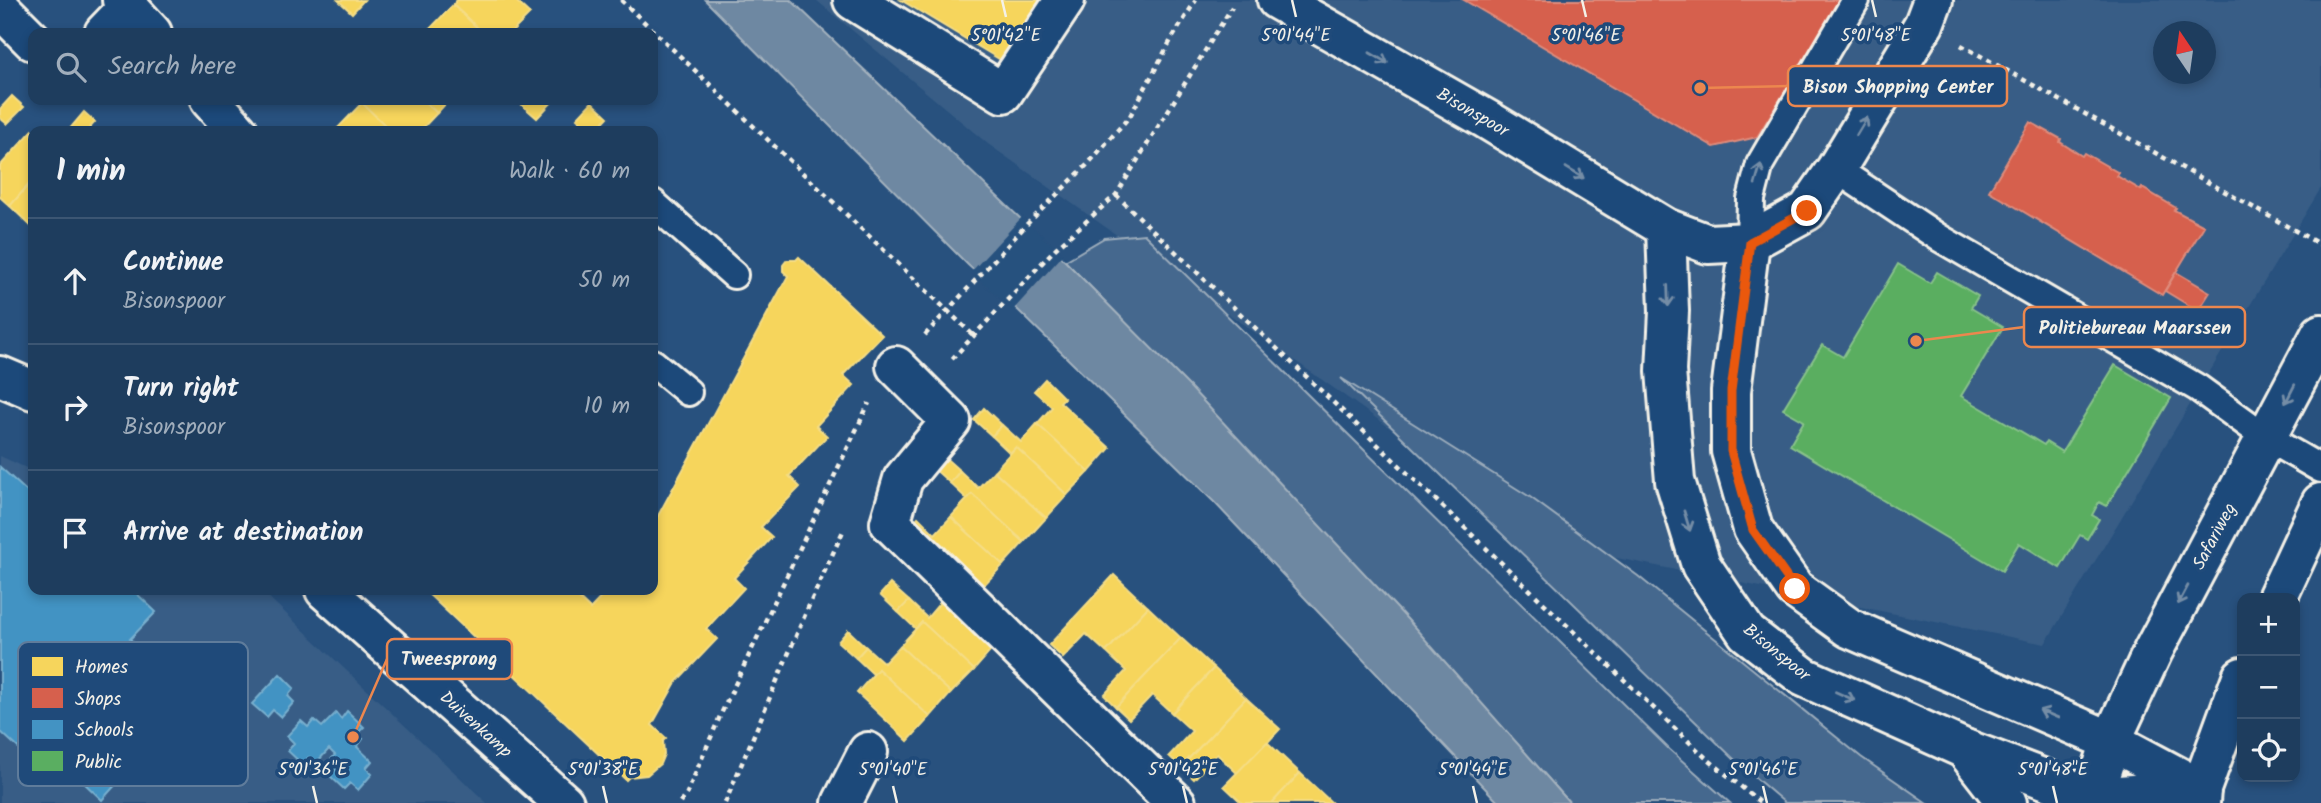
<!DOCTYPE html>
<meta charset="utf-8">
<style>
:root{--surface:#1e3d5e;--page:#264464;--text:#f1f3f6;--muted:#a1aebc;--line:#3c5673}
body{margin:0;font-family:Kalam,sans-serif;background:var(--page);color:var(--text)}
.controls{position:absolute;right:21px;bottom:21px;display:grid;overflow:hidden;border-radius:14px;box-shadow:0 4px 10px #0003}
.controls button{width:63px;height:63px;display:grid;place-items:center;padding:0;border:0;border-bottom:2px solid var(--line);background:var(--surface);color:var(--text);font:35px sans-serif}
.compass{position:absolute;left:2153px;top:21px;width:63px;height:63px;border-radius:50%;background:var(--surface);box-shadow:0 4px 10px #0003;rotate:347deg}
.stop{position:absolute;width:21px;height:21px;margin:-16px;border:5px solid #ea580c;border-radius:50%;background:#fff}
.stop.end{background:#ea580c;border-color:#fff;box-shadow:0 2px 7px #0008}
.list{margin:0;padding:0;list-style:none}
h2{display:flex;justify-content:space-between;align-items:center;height:91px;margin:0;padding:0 28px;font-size:30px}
h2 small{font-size:23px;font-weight:400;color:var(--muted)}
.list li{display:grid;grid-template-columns:46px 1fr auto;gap:21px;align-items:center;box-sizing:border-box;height:126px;padding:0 28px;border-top:2px solid var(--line)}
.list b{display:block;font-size:26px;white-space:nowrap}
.list p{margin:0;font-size:23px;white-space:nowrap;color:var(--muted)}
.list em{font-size:23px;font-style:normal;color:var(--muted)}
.icon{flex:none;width:38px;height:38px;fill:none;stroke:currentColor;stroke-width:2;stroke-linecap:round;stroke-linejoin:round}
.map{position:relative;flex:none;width:2321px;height:803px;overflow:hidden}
.search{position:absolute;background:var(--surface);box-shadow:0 4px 10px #0003;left:28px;top:28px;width:630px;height:77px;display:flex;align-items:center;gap:18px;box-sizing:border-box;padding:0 24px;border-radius:14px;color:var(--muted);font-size:26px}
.panel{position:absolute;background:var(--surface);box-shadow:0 4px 10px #0003;left:28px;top:126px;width:630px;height:469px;border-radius:14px}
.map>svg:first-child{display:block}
.built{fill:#375d86;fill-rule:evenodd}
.green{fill:#45688e;stroke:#9cacbb;stroke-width:2}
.water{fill:#6e88a2;stroke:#a4b2be;stroke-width:2}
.pier{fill:#28517e}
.homes{fill:#f6d55c;stroke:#f5dd86;stroke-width:2}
.shops{fill:#d6604d;stroke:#df8c7c;stroke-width:2}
.schools{fill:#4393c3;stroke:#78afce;stroke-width:2}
.public{fill:#5aae61;stroke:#88c28a;stroke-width:2}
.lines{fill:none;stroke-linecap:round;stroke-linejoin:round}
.service-casing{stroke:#f4f1e8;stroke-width:32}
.pedestrian-casing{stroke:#f4f1e8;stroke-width:44}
.minor-casing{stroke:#f4f1e8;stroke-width:44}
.tertiary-casing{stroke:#f4f1e8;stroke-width:44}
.path{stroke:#f4f1e8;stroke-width:4.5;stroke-dasharray:5 5;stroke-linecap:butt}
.service{stroke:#1f4a7a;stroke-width:26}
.pedestrian{stroke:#1f4a7a;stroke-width:38}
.minor{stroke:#1f4a7a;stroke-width:38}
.tertiary{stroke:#1f4a7a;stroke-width:38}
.oneway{stroke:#748da6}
.route{stroke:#ea580c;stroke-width:9}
.ticks{fill:none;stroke:#f4f1e8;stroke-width:2.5}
.labels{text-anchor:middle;stroke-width:7;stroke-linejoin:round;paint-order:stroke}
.street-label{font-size:18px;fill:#f4f1e8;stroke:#1f4a7a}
.key{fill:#1f4a7a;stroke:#5f7c9b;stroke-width:2}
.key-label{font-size:19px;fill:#f4f1e8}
.ticks-label{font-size:18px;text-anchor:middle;fill:#f4f1e8;stroke:#1f4a7a;stroke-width:7;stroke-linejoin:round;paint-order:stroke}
.leader{fill:none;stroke:#ec874e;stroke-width:2.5}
.callout-dot{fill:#ec874e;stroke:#1f4a7a;stroke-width:2.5}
.callout{fill:#1f4a7a;stroke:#ec874e;stroke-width:2.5}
.callout-label{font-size:19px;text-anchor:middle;font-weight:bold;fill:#f4f1e8}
</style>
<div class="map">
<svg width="2321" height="803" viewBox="0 0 2321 803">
<rect width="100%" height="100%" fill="#28517e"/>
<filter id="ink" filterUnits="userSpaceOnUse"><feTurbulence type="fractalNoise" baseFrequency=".0143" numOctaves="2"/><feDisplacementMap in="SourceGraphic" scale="14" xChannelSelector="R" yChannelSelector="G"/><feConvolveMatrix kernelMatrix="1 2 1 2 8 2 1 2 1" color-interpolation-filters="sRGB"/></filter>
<g filter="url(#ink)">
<!-- built -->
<g class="built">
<path d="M816,0H2321V188L2045,644L1557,546L988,144ZM2164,32H2206V74H2164Z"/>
<polygon points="0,456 33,471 33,590 261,590 487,803 0,803"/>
</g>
<!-- green -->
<g class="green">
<path d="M1144,234L1670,750L1730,803H1570C1406,618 1239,437 1065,261L1104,238Z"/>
<polygon points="1341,378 1530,497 1638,576 1861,757 1927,803 1785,803 1738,763"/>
</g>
<!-- water -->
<polygon class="water" points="705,0 791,0 1065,261 1190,387 1408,620 1570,803 1499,803 1214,502 1019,311 968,265"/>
<!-- pier -->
<polygon class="pier" points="1022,217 1063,255 1013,310 971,272"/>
<!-- homes -->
<g class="homes">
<polygon points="338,0 364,0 352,13"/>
<polygon points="457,0 515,0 530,14 511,33 483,33 453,5"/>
<polygon points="901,0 1041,0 1004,62"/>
<polygon points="453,5 483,33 426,33"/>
<polygon points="12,96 24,107 7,124 0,118 0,109"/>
<polygon points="365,100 423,100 437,113 420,131 391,131 362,103"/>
<polygon points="423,100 449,100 437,113"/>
<polygon points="527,100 554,100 537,118 522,105"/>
<polygon points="592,102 608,117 595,131 591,131 577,118"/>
<polygon points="362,103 391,131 335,131"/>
<polygon points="84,112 95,122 87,131 68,131"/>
<polygon points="32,131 33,180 10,206 0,197 0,166"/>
<polygon points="33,180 33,226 32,227 10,206"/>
<polygon points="799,257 882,335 843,375 854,385 816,426 827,436 789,476 800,487 761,527 772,537 734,578 744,588 706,629 717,639 676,682 652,725 666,738 663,741 664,754 660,764 647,775 629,777 626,780 424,590 570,590 590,609 608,590 616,593 618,590 653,590 653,525 788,276 783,271 783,265 787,260 796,260"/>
<polygon points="1045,379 1064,398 1060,402 1110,448 1089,472 1037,424 1052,407 1034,391"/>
<polygon points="984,408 1002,425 992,436 974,420"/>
<polygon points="1037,424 1089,472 1067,495 1016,447 1010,453 992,436 1002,425 1021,442"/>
<polygon points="1016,447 1067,495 1046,518 994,471"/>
<polygon points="942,455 960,471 950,483 931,466"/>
<polygon points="960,471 978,488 994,471 1046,518 1024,542 972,494 968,500 950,483"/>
<polygon points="972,494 1024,542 1003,565 951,517"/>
<polygon points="918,517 935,534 951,517 1003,565 981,588 908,529"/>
<polygon points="1114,575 1148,607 1106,652 1086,634 1063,658 1049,645"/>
<polygon points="890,584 909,601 898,612 880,595"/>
<polygon points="944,598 995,646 974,670 922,622 916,629 898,612 909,601 927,618"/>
<polygon points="1148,607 1181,638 1116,707 1104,695 1126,671 1106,652"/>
<polygon points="922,622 974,670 951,693 900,646"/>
<polygon points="848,630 866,647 856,658 838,642"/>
<polygon points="1181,638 1214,668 1172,713 1152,695 1129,719 1116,707"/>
<polygon points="900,646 951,693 930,717 878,669 874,675 856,658 866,647 884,663"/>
<polygon points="1214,668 1246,698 1181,767 1169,756 1192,731 1172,713"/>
<polygon points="878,669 930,717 908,741 857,693"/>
<polygon points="1246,698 1280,729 1238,774 1217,754 1194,779 1181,767"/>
<polygon points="1267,742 1300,773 1272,803 1242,803 1224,786"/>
<polygon points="1300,773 1332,803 1272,803"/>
</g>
<!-- shops -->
<g class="shops">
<polygon points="1464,0 1841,0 1757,137 1714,147"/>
<polygon points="2030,122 2061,139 2060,142 2082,156 2084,153 2119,173 2117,176 2141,190 2142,188 2176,208 2174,210 2204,226 2162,295 1989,191"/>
<polygon points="2176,272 2210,292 2198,311 2165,291"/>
</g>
<!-- schools -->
<g class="schools">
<polygon points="0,467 33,497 33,590 133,590 156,612 130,639 158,666 107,722 142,755 102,800 39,740 25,754 0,731"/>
<polygon points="280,674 294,688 288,696 294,702 281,717 273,710 267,717 252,704"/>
<polygon points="347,711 364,727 357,734 363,739 357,747 372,761 366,768 372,774 358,790 350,783 344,789 330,776 336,769 329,762 335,755 329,749 316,763 309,757 302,764 288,751 294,743 287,736 301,721 308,727 314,720 322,727 336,713 341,719"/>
</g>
<!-- public -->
<polygon class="public" points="1898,264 1930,283 1937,272 1978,296 1971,308 2003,327 1961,396 2044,445 2046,442 2062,452 2115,365 2171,398 2107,506 2099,502 2092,515 2099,519 2087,539 2080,535 2060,568 2019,543 2002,571 1790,445 1804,421 1783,409 1822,345 1843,357"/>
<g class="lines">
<defs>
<g id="service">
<polyline points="1836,169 1938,237 2198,388 2267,438 2321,469"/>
<polyline points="653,203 734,275"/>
<polyline points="1750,242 1751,199 1760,164 1856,0"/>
<polyline points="653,363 688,392"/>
</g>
<polyline id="pedestrian" points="896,366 951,421 903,479 890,523 1176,803"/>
<g id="minor">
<polyline points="122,0 152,33"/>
<polyline points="853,0 1003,93 1065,0"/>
<polyline points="1277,0 1486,119 1666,228 1708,244 1750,242 1807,211 1836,169 1924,24 1933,0"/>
<polyline points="0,8 33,41"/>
<polyline points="104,33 129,7"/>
<polyline points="210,100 238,131"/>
<polyline points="1666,228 1669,311 1666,371 1675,481 1701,565 1747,633 1804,677 1965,749 2092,797 2201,789"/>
<polyline points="1750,242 1731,391 1731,451 1753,529 1795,589 1849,628 2111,741 2201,789"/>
<polyline points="0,376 33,390"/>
<polyline points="325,590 564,803"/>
<polyline points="842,803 868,752"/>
</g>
<g id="tertiary">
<polyline points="2277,598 2321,503"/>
<polyline points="1965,749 2007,803"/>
<polyline points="2091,803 2111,741 2153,651 2321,334"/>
<polyline points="2200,803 2201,789 2242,677"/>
</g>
</defs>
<!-- service casing -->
<use href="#service" class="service-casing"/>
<!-- pedestrian casing -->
<use href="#pedestrian" class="pedestrian-casing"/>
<!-- minor casing -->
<use href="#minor" class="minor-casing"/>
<!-- tertiary casing -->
<use href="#tertiary" class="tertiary-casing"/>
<!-- path -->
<g class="path">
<polyline points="621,0 973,335"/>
<polyline points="1961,45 2321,245"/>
<polyline points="1116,195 1705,757 1761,803"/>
<polyline points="925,335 1028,223 1087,165 1130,116 1171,40 1196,0"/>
<polyline points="952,359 1056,248 1116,195 1232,7"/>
<polyline points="680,803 687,793 721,714 869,403"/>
<polyline points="725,803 807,610 844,529"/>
</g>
<!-- service -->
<use href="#service" class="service"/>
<!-- pedestrian -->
<use href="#pedestrian" class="pedestrian"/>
<!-- minor -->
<use href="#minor" class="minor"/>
<!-- tertiary -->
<use href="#tertiary" class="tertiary"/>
</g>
<!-- one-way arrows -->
<defs><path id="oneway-shaft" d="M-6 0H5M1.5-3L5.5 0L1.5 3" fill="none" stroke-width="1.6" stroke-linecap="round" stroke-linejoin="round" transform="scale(1.75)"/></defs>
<g class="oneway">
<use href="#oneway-shaft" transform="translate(1379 58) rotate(30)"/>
<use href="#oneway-shaft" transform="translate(1862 126) rotate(-59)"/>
<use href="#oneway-shaft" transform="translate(1575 173) rotate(31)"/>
<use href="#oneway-shaft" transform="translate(1758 174) rotate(-74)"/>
<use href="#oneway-shaft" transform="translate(1668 296) rotate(88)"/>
<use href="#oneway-shaft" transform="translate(2290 394) rotate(117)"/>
<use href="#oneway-shaft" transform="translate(1687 521) rotate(73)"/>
<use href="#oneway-shaft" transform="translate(2183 595) rotate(118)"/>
<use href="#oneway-shaft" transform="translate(1845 696) rotate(24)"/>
<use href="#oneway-shaft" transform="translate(2049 714) rotate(-157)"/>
</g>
</g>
<g class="lines" filter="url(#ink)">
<!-- route -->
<polyline class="route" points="1795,589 1753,530 1731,451 1731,391 1750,242 1807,211"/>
</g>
<!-- ticks -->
<path class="ticks" d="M1002,0L1006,17M1292,0L1296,17M1582,0L1586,17M1872,0L1876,17M313,786L317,803M603,786L607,803M893,786L897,803M1183,786L1187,803M1473,786L1477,803M1763,786L1767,803M2053,786L2057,803"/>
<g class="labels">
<!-- street labels -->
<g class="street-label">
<text transform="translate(1473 112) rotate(30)" y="6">Bisonspoor</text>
<text transform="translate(2214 536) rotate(-62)" y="6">Safariweg</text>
<text transform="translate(1777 652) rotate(39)" y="6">Bisonspoor</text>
<text transform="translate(476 724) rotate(42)" y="6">Duivenkamp</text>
</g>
</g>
<!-- legend -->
<rect x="18" y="642" width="230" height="144" rx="10" class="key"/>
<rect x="32" y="657" width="31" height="19" fill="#f6d55c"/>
<rect x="32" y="688" width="31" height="20" fill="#d6604d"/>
<rect x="32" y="720" width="31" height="19" fill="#4393c3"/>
<rect x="32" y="751" width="31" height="20" fill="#5aae61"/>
<g class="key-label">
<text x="75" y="673">Homes</text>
<text x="75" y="705">Shops</text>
<text x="75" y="736">Schools</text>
<text x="75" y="768">Public</text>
</g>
<g class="ticks-label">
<text x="1006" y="41">5°01'42"E</text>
<text x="1296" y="41">5°01'44"E</text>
<text x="1586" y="41">5°01'46"E</text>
<text x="1876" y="41">5°01'48"E</text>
<text x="313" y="775">5°01'36"E</text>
<text x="603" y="775">5°01'38"E</text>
<text x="893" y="775">5°01'40"E</text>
<text x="1183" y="775">5°01'42"E</text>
<text x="1473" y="775">5°01'44"E</text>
<text x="1763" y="775">5°01'46"E</text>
<text x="2053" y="775">5°01'48"E</text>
</g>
<!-- callouts -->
<path class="leader" d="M1700 88L1788 86M1916 341L2024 327M353 737L387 659"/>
<g class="callout-dot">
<circle cx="1700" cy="88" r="7"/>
<circle cx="1916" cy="341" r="7"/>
<circle cx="353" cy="737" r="7"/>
</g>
<g class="callout">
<rect x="1788" y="66" width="219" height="40" rx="7"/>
<rect x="2024" y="307" width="221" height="40" rx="7"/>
<rect x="387" y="639" width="125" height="40" rx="7"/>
</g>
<g class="callout-label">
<text x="1898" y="93">Bison Shopping Center</text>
<text x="2135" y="334">Politiebureau Maarssen</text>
<text x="449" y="665">Tweesprong</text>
</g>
</svg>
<div class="controls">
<button>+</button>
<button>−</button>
<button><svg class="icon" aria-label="locate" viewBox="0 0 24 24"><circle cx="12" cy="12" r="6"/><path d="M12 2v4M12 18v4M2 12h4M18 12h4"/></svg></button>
</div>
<svg class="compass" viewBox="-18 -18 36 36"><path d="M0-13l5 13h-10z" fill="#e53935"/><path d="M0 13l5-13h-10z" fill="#a1aebc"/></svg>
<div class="stop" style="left:1795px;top:589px"></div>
<div class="stop end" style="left:1807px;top:211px"></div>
<div class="search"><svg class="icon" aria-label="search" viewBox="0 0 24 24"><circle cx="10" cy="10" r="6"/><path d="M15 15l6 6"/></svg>Search here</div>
<section class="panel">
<h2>1 min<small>Walk · 60 m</small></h2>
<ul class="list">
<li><svg class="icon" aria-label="ahead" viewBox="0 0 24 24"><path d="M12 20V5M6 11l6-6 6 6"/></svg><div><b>Continue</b><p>Bisonspoor</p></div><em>50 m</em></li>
<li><svg class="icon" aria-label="right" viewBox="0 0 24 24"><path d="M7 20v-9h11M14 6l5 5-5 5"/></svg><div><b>Turn right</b><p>Bisonspoor</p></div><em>10 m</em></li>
<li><svg class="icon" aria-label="arrive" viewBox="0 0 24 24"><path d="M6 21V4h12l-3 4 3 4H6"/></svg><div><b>Arrive at destination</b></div></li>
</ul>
</section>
</div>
